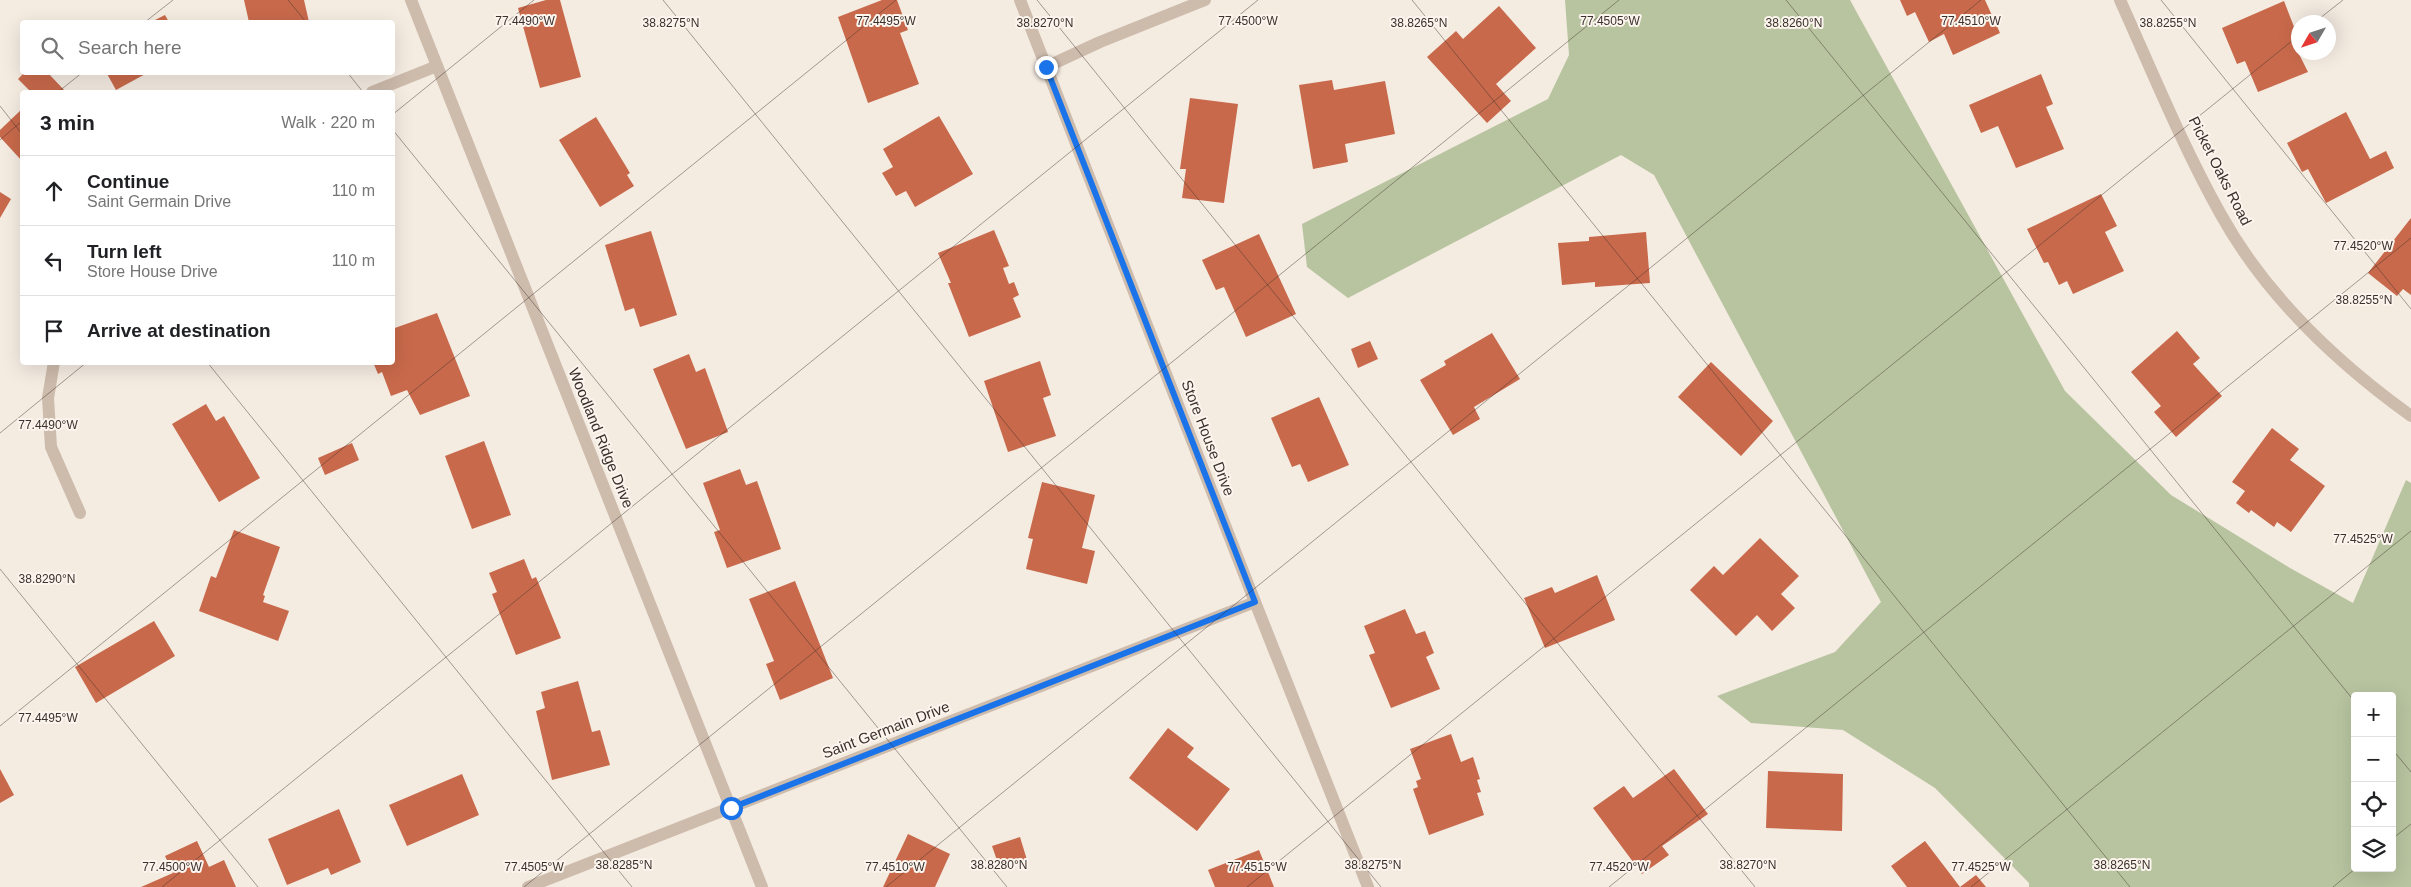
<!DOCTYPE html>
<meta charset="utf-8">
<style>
:root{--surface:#fff;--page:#f6f6f6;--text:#202124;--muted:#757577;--line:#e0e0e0}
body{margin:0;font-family:Arial,sans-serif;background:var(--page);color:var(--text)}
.controls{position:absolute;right:15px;bottom:15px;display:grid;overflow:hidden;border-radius:5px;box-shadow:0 5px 20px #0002}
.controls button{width:45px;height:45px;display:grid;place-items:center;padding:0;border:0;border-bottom:1px solid var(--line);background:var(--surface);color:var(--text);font:25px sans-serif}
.compass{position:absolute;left:2291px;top:15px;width:45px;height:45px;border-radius:50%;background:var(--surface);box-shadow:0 5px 20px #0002;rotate:231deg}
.stop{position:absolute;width:15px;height:15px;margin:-11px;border:4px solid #1a73e8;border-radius:50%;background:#fff}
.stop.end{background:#1a73e8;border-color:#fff;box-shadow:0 1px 5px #0008}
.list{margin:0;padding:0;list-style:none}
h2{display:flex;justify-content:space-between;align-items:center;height:65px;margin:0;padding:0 20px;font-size:21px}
h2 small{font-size:16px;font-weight:400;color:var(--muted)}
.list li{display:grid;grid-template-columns:32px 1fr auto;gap:15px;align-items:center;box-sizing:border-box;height:70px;padding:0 20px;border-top:1px solid var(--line)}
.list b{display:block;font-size:19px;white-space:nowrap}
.list p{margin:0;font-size:16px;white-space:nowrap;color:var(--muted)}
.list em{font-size:16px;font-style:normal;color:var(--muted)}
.icon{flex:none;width:28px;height:28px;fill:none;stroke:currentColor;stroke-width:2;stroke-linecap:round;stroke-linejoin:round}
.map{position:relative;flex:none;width:2411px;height:887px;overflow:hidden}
.search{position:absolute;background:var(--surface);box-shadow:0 5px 20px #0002;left:20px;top:20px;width:375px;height:55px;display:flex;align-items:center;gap:12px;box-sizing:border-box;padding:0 18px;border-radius:5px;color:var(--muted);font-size:19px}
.panel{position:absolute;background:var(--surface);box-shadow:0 5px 20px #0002;left:20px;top:90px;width:375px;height:275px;border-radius:5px}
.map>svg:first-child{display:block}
.green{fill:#b8c4a0;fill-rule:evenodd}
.building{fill:#c8694b}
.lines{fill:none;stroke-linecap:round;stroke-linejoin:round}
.minor{stroke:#cdbbac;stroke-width:12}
.route{stroke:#1a73e8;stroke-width:6}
.ticks{fill:none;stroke:#3b302b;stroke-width:1;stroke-opacity:0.45}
.labels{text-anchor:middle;stroke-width:4;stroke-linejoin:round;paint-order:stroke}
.street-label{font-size:15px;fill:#3b302b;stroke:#fbf5ee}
.ticks-label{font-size:12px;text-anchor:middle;fill:#3b302b;stroke:#fbf5ee;stroke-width:4;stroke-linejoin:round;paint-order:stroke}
</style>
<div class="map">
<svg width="2411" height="887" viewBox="0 0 2411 887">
<rect width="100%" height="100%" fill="#f4ebe1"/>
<!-- green -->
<path class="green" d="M1565,0H1850L2065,391L2171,495L2290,568L2353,603L2406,480L2411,483V887H2029V883L1935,788L1843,730L1751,723L1717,696L1835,652L1881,602L1654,175L1621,155L1348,298L1307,267L1302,224L1548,99L1569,55ZM2355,696H2392V868H2355Z"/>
<!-- building -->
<g class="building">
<polygon points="244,0 304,0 309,22 249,22"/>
<polygon points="546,0 560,0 581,77 540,88 518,8"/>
<polygon points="882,0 897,0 908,30 900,33 919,84 868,103 838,17"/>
<polygon points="1900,0 1985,0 2000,33 1953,55 1944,34 1929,42 1915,12 1907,16"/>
<polygon points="2284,1 2298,37 2298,52 2308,72 2258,92 2245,61 2237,64 2222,28"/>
<polygon points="1499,6 1536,48 1496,84 1511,101 1487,123 1427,57 1456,31 1463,39"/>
<polygon points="165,15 169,22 151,22"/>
<polygon points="25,72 47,72 66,92 31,92 18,79"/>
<polygon points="106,72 149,72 116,90"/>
<polygon points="2041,74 2053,104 2046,107 2064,149 2016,168 1998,126 1981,133 1969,105"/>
<polygon points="1332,80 1334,90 1385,81 1395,134 1345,144 1348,162 1313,169 1299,85"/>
<polygon points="1190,98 1238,104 1224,203 1182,198 1186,169 1180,169"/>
<polygon points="22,109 22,161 0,137 0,130"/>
<polygon points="2346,112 2370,159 2386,151 2394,168 2326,203 2308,169 2302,172 2287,143"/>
<polygon points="939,116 973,174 915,207 906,191 896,196 882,173 893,167 883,149"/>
<polygon points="596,117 630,173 627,175 634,186 600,207 559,140"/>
<polygon points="0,192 11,199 0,218"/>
<polygon points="2101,194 2117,226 2105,232 2124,271 2073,294 2067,281 2059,285 2048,262 2044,263 2027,229"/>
<polygon points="2411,218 2411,295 2403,289 2397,296 2368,273"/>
<polygon points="994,230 1009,266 1003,268 1009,284 1014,282 1019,295 1013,298 1021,317 969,337 948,283 951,283 938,253"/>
<polygon points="651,231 677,315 640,327 634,308 625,311 605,245"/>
<polygon points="1646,232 1650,283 1595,287 1595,282 1562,285 1558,243 1589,241 1589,237"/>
<polygon points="1259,234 1296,314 1246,337 1224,287 1216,290 1202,260"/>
<polygon points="437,313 470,396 420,415 407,390 391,396 382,372 378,374 373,362 392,362 392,329"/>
<polygon points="2177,331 2200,358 2193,364 2222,396 2176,437 2154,412 2161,406 2131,372"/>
<polygon points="1492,333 1520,379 1474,407 1480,419 1453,435 1420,380 1446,365 1444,361"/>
<polygon points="1370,341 1378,359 1358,368 1351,349"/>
<polygon points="689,354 696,372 705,368 728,432 686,449 653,369"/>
<polygon points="1040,361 1051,395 1043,398 1056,436 1008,452 984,381"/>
<polygon points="1711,362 1773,421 1741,456 1678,397"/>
<polygon points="1319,397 1349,465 1308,482 1300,464 1292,467 1271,418"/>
<polygon points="206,404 216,421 224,416 260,478 219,502 172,424"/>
<polygon points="2272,428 2299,449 2290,460 2325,486 2291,532 2277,522 2274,527 2251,510 2249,513 2236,503 2245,491 2232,482"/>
<polygon points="484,441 511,515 472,529 445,456"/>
<polygon points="352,443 359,460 325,475 318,458"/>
<polygon points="740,469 746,485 757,481 781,549 727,568 714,532 720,530 703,483"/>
<polygon points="1042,482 1095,495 1082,548 1095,551 1087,584 1026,569 1033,539 1028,538"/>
<polygon points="234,530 280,547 263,595 265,596 263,602 289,611 278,641 199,611 211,576 216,578"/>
<polygon points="1760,538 1799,576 1781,594 1795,608 1772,631 1757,615 1736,636 1690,590 1714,566 1723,575"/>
<polygon points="524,559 532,579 536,577 561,638 516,655 492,594 497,592 489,573"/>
<polygon points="1597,575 1615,620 1545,648 1524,598 1552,587 1555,593"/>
<polygon points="795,581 833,678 780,700 766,664 774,661 749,599"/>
<polygon points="1405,609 1416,634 1425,631 1434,653 1426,657 1440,689 1391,708 1369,655 1375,653 1364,626"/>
<polygon points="154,621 175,656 96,703 75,667"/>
<polygon points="578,681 592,732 600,730 610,765 552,780 536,711 545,708 541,692"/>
<polygon points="1168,728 1194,748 1187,757 1230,789 1197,831 1129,778"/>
<polygon points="1451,734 1461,762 1473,757 1480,779 1477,780 1481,792 1477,793 1484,815 1429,835 1413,789 1418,787 1416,781 1421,779 1410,749"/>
<polygon points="0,769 14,795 0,803"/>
<polygon points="1674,769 1708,814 1662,846 1669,855 1642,874 1593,808 1624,786 1633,798"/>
<polygon points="1768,771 1843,774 1842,831 1766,828"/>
<polygon points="462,774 479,815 407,846 389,805"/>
<polygon points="339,809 361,862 331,875 328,868 287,885 268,839"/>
<polygon points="908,834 950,854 935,887 883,887"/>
<polygon points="1020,837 1027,860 1000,869 992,846"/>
<polygon points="197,841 209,867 224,860 236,887 141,887 173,873 165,856"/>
<polygon points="1925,841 1960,887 1976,875 1986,887 1907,887 1891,866"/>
<polygon points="1259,850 1274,887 1215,887 1208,870"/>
</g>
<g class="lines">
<!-- minor -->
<g class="minor">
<polyline points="411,0 762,887"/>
<polyline points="1020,0 1255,602 1368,887"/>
<path d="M2120,0C2152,71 2182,145 2220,213C2265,295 2336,362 2411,416"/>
<polyline points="1046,67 1100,42 1205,0"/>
<polyline points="372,92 437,66"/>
<polyline points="54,362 48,398 51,447 80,513"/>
<polyline points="528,887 1255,602"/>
</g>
</g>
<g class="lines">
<!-- route -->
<polyline class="route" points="731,808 1255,602 1046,67"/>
</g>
<!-- ticks -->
<path class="ticks" d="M288,0L306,22M663,0L1381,887M1037,0L1755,887M1412,0L2130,887M1786,0L2355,702M2161,0L2411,309M145,22L173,0M2315,22L2343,0M347,72L363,92M58,92L83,72M0,106L22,134M392,115L534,0M392,129L1007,887M0,140L22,121M207,362L632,887M0,433L87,362M0,569L258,887M0,726L896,0M2392,749L2411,772M2392,839L2411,824M162,887L1258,0M524,887L1619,0M886,887L1981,0M1247,887L2298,36M1609,887L2411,238M1971,887L2411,531M2333,887L2356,868"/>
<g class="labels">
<!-- street labels -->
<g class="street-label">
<text transform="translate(2220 171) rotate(63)" y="5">Picket Oaks Road</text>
<text transform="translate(601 438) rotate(68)" y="5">Woodland Ridge Drive</text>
<text transform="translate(1208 438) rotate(69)" y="5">Store House Drive</text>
<text transform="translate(886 730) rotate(-21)" y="5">Saint Germain Drive</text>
</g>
</g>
<g class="ticks-label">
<text x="525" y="25">77.4490°W</text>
<text x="886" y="25">77.4495°W</text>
<text x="1248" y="25">77.4500°W</text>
<text x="1610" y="25">77.4505°W</text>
<text x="1971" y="25">77.4510°W</text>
<text x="1419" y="27">38.8265°N</text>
<text x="2168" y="27">38.8255°N</text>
<text x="671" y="27">38.8275°N</text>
<text x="1045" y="27">38.8270°N</text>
<text x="1794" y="27">38.8260°N</text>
<text x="2363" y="250">77.4520°W</text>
<text x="2364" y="304">38.8255°N</text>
<text x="48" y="429">77.4490°W</text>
<text x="2363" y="543">77.4525°W</text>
<text x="47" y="583">38.8290°N</text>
<text x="48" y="722">77.4495°W</text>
<text x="624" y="869">38.8285°N</text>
<text x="999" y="869">38.8280°N</text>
<text x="1373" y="869">38.8275°N</text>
<text x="1748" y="869">38.8270°N</text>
<text x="2122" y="869">38.8265°N</text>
<text x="172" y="871">77.4500°W</text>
<text x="534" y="871">77.4505°W</text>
<text x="895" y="871">77.4510°W</text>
<text x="1257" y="871">77.4515°W</text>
<text x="1619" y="871">77.4520°W</text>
<text x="1981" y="871">77.4525°W</text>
</g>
</svg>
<div class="controls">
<button>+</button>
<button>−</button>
<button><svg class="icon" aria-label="locate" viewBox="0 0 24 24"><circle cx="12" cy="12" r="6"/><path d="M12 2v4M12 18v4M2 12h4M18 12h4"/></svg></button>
<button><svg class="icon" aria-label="layers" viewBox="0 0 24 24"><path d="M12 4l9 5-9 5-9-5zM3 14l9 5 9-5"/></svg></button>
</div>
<svg class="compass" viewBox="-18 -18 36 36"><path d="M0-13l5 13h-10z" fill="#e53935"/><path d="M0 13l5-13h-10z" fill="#757577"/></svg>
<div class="stop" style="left:731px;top:808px"></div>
<div class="stop end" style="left:1046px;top:67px"></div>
<div class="search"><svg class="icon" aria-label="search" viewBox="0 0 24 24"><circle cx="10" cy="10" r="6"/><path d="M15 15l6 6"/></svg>Search here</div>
<section class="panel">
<h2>3 min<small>Walk · 220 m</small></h2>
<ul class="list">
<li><svg class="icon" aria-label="ahead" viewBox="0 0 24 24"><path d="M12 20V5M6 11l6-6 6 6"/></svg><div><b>Continue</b><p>Saint Germain Drive</p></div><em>110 m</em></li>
<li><svg class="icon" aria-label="left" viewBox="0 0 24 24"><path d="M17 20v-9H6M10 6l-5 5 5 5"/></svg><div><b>Turn left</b><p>Store House Drive</p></div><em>110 m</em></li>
<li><svg class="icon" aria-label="arrive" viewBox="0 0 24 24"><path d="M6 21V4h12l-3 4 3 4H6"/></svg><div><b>Arrive at destination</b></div></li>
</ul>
</section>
</div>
